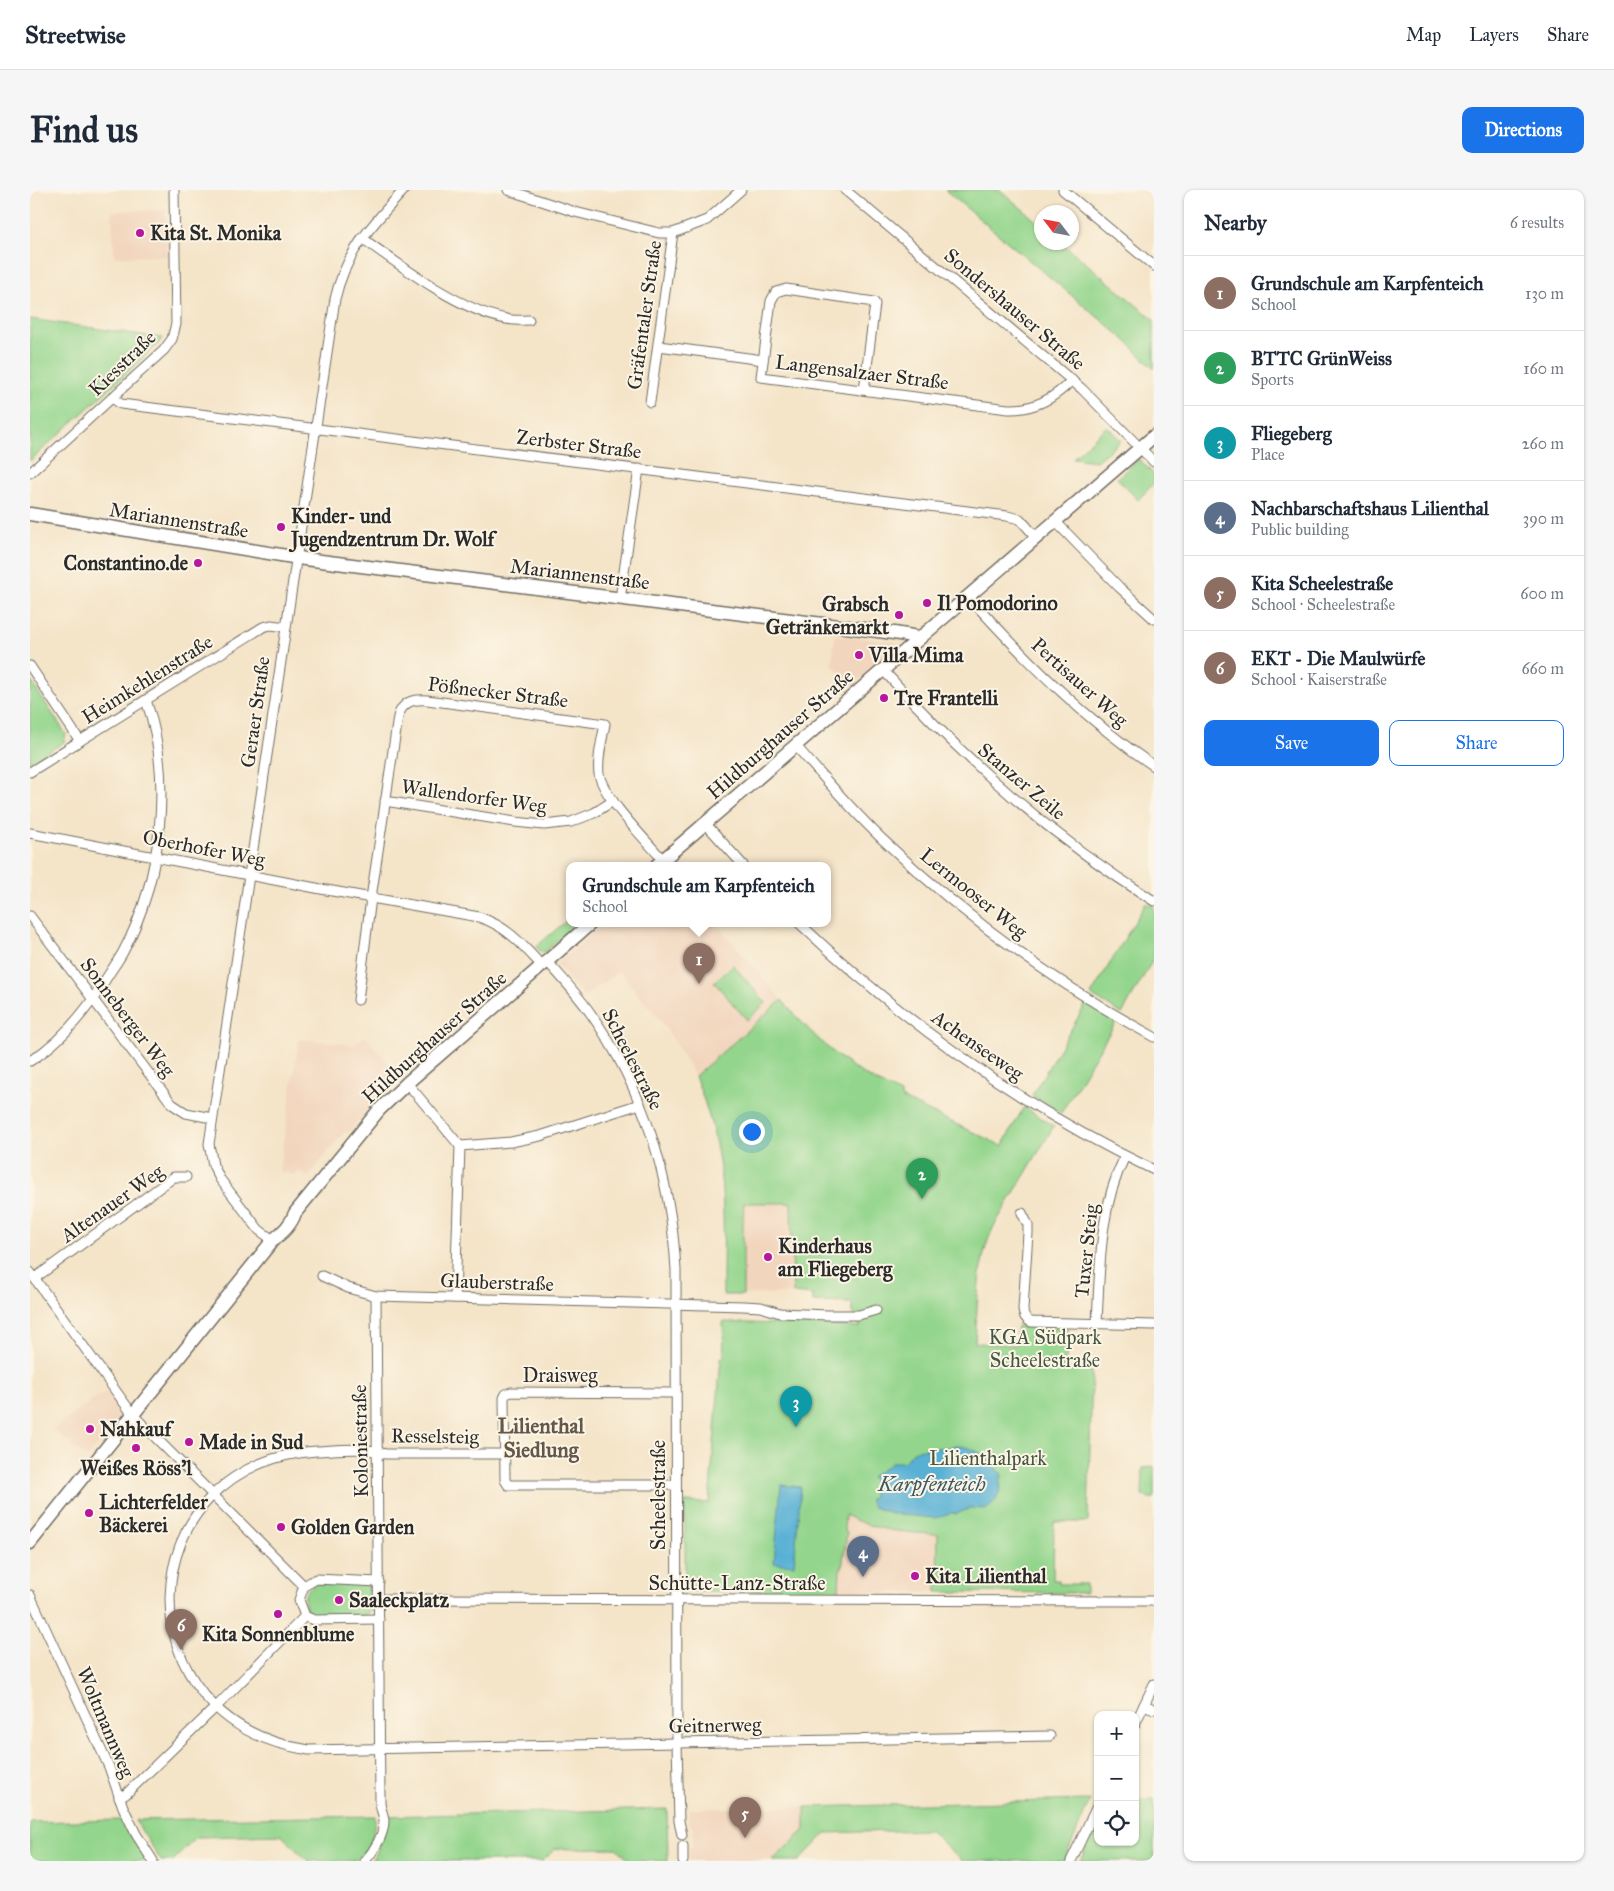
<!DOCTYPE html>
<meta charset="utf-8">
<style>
:root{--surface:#fff;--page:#f6f6f7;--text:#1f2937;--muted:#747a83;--line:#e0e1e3;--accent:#1a73e8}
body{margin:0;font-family:"IM FELL Great Primer",serif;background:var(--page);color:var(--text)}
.controls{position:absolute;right:15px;bottom:15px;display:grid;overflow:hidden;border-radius:10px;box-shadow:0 1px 4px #0004}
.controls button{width:45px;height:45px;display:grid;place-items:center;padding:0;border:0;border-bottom:1px solid var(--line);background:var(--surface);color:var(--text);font:25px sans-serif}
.compass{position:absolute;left:1004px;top:15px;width:45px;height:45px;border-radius:50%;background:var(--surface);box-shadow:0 1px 4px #0004;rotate:302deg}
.you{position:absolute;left:721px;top:941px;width:18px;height:18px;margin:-12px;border:4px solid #fff;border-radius:50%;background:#1a73e8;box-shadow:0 0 0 8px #1a73e833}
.badge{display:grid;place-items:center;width:32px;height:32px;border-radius:50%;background:var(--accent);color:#fff;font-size:16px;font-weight:700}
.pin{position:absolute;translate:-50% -41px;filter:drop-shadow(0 1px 2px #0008)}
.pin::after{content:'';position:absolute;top:26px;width:18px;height:15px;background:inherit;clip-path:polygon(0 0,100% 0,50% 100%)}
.popup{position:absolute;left:536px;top:672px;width:265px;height:65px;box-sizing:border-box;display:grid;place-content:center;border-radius:10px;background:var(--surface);filter:drop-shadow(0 1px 4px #0005);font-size:16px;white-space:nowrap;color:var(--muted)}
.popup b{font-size:19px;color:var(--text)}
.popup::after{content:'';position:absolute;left:50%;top:100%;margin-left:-10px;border:10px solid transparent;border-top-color:var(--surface)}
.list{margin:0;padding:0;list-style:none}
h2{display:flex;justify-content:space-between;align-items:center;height:65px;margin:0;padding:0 20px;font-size:21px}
h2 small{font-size:16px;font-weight:400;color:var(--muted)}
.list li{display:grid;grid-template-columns:32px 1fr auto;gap:15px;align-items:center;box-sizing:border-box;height:75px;padding:0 20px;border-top:1px solid var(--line)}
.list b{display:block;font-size:19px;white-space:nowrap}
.list p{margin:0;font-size:16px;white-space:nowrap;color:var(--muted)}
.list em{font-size:16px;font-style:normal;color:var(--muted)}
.actions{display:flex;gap:10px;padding:15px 20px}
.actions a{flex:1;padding:11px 0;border:1px solid var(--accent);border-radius:10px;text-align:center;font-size:18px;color:var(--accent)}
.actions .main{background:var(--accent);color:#fff}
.icon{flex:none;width:28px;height:28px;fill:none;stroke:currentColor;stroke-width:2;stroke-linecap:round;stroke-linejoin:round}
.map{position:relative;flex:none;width:1124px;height:1671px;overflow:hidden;border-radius:10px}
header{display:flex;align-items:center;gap:30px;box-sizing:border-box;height:70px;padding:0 25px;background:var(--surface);border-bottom:1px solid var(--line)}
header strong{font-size:24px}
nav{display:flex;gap:28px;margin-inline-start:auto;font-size:18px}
.intro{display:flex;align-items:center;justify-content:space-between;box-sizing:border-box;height:120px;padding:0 30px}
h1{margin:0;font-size:35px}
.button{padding:12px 22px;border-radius:10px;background:var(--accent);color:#fff;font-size:18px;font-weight:700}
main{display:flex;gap:30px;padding:0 30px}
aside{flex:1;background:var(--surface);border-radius:10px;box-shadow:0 1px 4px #0004}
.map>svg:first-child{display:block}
.built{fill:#f2d5bd}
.green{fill:#93d58c;stroke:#5f805c}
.water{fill:#58b1d5;stroke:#426e80}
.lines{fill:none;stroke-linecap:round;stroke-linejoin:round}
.street-casing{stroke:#716c62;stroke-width:11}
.secondary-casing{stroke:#716c62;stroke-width:15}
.street{stroke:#fff;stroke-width:9}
.secondary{stroke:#fff;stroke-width:12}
.poi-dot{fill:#b5179e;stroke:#fcf5e5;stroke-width:2}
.labels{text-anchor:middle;stroke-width:4;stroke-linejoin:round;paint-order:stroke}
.poi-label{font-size:20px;font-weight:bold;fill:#2b2b2b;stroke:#fcf5e5;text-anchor:start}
.street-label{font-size:20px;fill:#2b2b2b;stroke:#fcf5e5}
.park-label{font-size:20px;fill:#455643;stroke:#fcf5e5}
.neighbourhood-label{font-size:21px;font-weight:bold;fill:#64584a;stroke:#fcf5e5}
.water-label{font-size:21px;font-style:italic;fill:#3b5a66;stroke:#fcf5e5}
</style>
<header>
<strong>Streetwise</strong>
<nav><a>Map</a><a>Layers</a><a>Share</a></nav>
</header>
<div class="intro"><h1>Find us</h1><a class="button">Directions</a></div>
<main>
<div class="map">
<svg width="1124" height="1671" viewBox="0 0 1124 1671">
<rect width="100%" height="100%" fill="#fcf5e5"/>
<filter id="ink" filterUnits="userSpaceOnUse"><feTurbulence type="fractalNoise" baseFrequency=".02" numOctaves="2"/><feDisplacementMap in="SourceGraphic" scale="10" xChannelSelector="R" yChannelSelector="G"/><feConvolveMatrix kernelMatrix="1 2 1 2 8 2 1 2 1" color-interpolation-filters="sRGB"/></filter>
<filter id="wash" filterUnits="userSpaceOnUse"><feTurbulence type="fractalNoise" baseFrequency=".0096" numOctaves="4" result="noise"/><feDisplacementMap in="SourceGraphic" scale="20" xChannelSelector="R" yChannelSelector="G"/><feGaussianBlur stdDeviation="1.12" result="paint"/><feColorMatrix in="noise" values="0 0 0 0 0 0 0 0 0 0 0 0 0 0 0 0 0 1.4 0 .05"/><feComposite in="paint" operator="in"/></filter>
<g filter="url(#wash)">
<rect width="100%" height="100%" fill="#f4e4c8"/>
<!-- built -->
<g class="built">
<polygon points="136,20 137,66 84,67 82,21"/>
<polygon points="805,445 865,452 866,457 821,496 802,474"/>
<polygon points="574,733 686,733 752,810 665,886 637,839 589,781 554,807 527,774"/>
<polygon points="335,846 370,887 344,913 318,943 315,941 278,987 269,981 265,986 261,984 249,982 269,849 324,855"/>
<polygon points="714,1013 761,1013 763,1103 713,1105 713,1031"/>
<polygon points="76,1201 93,1224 57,1268 23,1239"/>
<polygon points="815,1325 845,1337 880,1343 908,1344 907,1402 809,1402 810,1378 812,1378 817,1343 814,1342"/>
<polygon points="775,1617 775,1640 742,1671 659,1671 659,1657 664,1657 663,1640 658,1631 658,1619"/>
</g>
<!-- green -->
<g class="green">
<polygon points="915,0 970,0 1011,35 1012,52 1032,53 1124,130 1124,179 1094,149"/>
<polygon points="0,129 133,148 127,155 0,271"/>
<polygon points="1077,236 1091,251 1066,271 1043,268"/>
<polygon points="1109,269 1124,285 1124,293 1108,310 1087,288"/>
<polygon points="0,490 36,544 34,552 0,573"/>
<polygon points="1116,713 1124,717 1124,768 1092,824 1061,805"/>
<polygon points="536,731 542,738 514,763 511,762 506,757"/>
<polygon points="703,775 736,813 717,830 684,792"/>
<path d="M752,810C791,855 817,879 871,904V908L972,956L994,917L1024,936L964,1036C946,1073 948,1113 945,1153L986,1155L987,1136L1038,1138L1035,1180L1062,1181L1058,1332H1024L1023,1390H1029V1394H1056V1403L907,1402L908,1344C876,1343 844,1341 815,1325L814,1341L817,1342L812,1378L810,1379L809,1402L661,1401L655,1396V1312L679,1313L691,1168H694L693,1132L830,1137L823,1122L822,1113L783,1112V1105L763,1103L761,1013H714L713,1031V1105H693C693,1063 695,1020 690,979C686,946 677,916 665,886Z"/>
<polygon points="1056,814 1086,832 1031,923 1002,905"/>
<polygon points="1124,1277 1124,1309 1112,1306 1113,1278"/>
<path d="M287,1394H334L345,1403L346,1417L333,1426H285L277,1420C272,1408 274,1399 287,1394Z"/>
<polygon points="1124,1609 1124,1671 1050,1671 1068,1634 1068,1652 1105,1652 1105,1610"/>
<polygon points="1060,1610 1034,1671 932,1671 900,1640 796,1643 769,1671 742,1671 775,1640 775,1617"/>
<polygon points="637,1619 638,1671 600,1671 586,1658 525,1659 513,1671 341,1671 347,1662 357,1626"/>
<path d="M345,1626C345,1641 339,1665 323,1671C315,1671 288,1671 278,1671L251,1645L167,1647L143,1671H131L105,1630Z"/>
<polygon points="92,1630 116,1671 0,1671 0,1632"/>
</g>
<!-- water -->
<g class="water">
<path d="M926,1256C946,1256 962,1270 972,1285L970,1294L971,1299L968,1305L964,1312L957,1319L940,1318L927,1324L920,1323L914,1326L904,1328L864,1324L843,1317L839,1310L843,1306L844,1291L841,1287L863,1272H874C878,1268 880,1263 886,1261C896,1256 913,1260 926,1256Z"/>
<polygon points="751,1295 771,1297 764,1375 744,1373"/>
</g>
</g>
<g filter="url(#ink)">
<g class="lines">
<defs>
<g id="street">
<polyline points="478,0 545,22 629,43 643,43 677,30 711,0"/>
<polyline points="815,0 1052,199 1124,272"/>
<polyline points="1033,0 1124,76"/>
<path d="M332,48C371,76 429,120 476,129C484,131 491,130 499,130"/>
<polyline points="629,156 733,170"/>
<path d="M834,200L845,114L844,112L756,99L746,102L741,111L731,187L978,219C1004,220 1024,209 1042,190"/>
<polyline points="82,208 91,214 977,326 990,329 1006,347"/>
<polyline points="620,212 643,43"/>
<polyline points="0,283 134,160 142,149 146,134 144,0"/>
<polyline points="1025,331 1089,397 1124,429"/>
<path d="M938,406C994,468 1054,529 1124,576"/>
<polyline points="590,409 609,279"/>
<polyline points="0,476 50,551"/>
<path d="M853,480C935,570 1020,646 1124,711"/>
<path d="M766,556C793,587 821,619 851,648C933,726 1025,793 1124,847"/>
<polyline points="0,582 233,437 241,435 256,437"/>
<polyline points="355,611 485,632 514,635 541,632 564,623 583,611"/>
<polyline points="675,633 713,675"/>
<path d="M0,643L291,699L449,727C478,737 492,754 512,776"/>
<polyline points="0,726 142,914 156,923 182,928"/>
<path d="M769,733C874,832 993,918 1124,980"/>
<path d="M517,771C532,788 548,805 561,824C614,899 641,988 646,1080L647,1553L649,1631L652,1645"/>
<path d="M328,810L341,708L368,527C372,512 382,509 397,510L575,534C572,550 567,568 569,584C574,609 616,650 633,670"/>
<path d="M0,871C29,853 55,822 73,794C79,783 87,773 93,762C132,690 143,587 116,510"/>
<polyline points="377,893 430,956 425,1108"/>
<polyline points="430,956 481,952 510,946 610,914"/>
<path d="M992,1023L998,1035V1043L993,1119C993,1125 995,1129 1001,1132L1124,1135"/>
<path d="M243,1050L229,1040L190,989L183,975L179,954L305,109C316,61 342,35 374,0"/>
<polyline points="0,1082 103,1225 274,1396"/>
<polyline points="292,1086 318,1098 346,1106 713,1116 731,1117 750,1123 798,1125 829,1125 846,1120"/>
<polyline points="5,1088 144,987 156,987"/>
<path d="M1067,1133C1070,1076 1069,1019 1095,966"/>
<path d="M474,1264H355C334,1256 309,1260 287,1261C97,1274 88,1532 279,1560L1020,1546"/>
<polyline points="645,1295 478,1295 475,1290 474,1208 476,1204 481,1202 645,1203"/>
<polyline points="349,1392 286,1389 274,1396 269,1410 275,1426 284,1430 349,1429"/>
<polyline points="0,1405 79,1577 93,1617 106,1644 123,1671"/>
<polyline points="349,1409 1124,1411"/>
<polyline points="1114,1515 1124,1519"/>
<polyline points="1105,1534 1124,1494"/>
<polyline points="89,1608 96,1604 190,1513 275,1426"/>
<polyline points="653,1656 653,1671"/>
<path d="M335,1671C344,1661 354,1645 354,1631C354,1625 350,1619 350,1612L346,1106"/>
<polyline points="1041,1671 1068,1614"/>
</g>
<g id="secondary">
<polyline points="0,324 275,369 864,443 882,446 886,450"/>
<polyline points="627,675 1124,246"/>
<path d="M0,1353L243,1050C253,1042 261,1035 265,1023L349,920L377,893L561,733"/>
</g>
</defs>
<!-- street casing -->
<use href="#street" class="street-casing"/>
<!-- secondary casing -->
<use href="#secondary" class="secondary-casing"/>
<!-- street -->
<use href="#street" class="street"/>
<!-- secondary -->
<use href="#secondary" class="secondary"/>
</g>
</g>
<!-- markers -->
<g class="poi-dot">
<circle cx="110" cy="43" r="5"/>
<circle cx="251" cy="337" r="5"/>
<circle cx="168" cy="373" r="5"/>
<circle cx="897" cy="413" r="5"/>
<circle cx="869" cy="425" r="5"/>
<circle cx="829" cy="465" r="5"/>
<circle cx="854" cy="508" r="5"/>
<circle cx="738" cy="1067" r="5"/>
<circle cx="60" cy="1239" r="5"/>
<circle cx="159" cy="1252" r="5"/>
<circle cx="106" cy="1258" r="5"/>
<circle cx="59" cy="1323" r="5"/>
<circle cx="251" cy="1337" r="5"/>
<circle cx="885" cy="1386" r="5"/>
<circle cx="309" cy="1410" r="5"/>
<circle cx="248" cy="1424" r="5"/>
</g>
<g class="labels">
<!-- poi labels -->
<g class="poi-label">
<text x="120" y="50">Kita St. Monika</text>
<text x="261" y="333">Kinder- und<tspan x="261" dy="23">Jugendzentrum Dr. Wolf</tspan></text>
<text x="158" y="380" text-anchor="end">Constantino.de</text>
<text x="907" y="420">Il Pomodorino</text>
<text x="859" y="421" text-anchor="end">Grabsch<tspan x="859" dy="23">Getränkemarkt</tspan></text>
<text x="839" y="472">Villa Mima</text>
<text x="864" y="515">Tre Frantelli</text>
<text x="748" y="1063">Kinderhaus<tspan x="748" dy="23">am Fliegeberg</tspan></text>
<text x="70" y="1246">Nahkauf</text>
<text x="169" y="1259">Made in Sud</text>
<text x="106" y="1285" text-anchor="middle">Weißes Röss’l</text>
<text x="69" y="1319">Lichterfelder<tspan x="69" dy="23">Bäckerei</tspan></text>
<text x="261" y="1344">Golden Garden</text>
<text x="895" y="1393">Kita Lilienthal</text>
<text x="319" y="1417">Saaleckplatz</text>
<text x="248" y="1451" text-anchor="middle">Kita Sonnenblume</text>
</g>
<!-- street labels -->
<g class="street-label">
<text transform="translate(985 119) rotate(40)" y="7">Sondershauser Straße</text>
<text transform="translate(614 125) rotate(-82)" y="7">Gräfentaler Straße</text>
<text transform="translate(92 173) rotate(-44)" y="7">Kiesstraße</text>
<text transform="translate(832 182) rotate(7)" y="7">Langensalzaer Straße</text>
<text transform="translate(549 254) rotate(7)" y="7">Zerbster Straße</text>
<text transform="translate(149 330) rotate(9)" y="7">Mariannenstraße</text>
<text transform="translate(550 384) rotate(7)" y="7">Mariannenstraße</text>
<text transform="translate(117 489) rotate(-32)" y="7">Heimkehlenstraße</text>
<text transform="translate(1050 492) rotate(42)" y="7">Pertisauer Weg</text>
<text transform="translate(468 502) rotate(7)" y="7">Pößnecker Straße</text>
<text transform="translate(225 522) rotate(-82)" y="7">Geraer Straße</text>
<text transform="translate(750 544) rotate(-41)" y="7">Hildburghauser Straße</text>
<text transform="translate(992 591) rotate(40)" y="7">Stanzer Zeile</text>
<text transform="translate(444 606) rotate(8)" y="7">Wallendorfer Weg</text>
<text transform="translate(174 658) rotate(11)" y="7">Oberhofer Weg</text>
<text transform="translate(944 703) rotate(39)" y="7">Lermooser Weg</text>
<text transform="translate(98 827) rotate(53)" y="7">Sonneberger Weg</text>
<text transform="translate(404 847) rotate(-42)" y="7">Hildburghauser Straße</text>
<text transform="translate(948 855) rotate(35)" y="7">Achenseeweg</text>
<text transform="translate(603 869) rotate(63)" y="7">Scheelestraße</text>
<text transform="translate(82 1013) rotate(-35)" y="7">Altenauer Weg</text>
<text transform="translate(1056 1061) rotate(-84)" y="7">Tuxer Steig</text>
<text transform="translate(467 1092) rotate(2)" y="7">Glauberstraße</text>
<text x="530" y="1192">Draisweg</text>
<text transform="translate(405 1246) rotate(1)" y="7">Resselsteig</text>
<text transform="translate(330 1251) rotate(-91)" y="7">Koloniestraße</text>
<text transform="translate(628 1305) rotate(-90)" y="7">Scheelestraße</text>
<text x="707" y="1400">Schütte-Lanz-Straße</text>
<text transform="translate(76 1532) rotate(67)" y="7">Woltmannweg</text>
<text transform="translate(685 1535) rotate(-1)" y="7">Geitnerweg</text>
</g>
<!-- park labels -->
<g class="park-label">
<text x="1015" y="1154">KGA Südpark<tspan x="1015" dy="23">Scheelestraße</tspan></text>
<text x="958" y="1275">Lilienthalpark</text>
</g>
<!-- neighbourhood labels -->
<g class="neighbourhood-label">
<text x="511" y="1243">Lilienthal<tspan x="511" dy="24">Siedlung</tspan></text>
</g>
<!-- water labels -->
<g class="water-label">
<text x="902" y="1301">Karpfenteich</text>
</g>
</g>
</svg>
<div class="controls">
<button>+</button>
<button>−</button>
<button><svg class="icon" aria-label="locate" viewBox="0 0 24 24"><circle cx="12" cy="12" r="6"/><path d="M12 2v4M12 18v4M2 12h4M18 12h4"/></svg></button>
</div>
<svg class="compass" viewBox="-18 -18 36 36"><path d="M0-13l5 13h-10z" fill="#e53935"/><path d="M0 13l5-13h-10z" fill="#747a83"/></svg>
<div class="you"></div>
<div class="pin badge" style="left:669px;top:794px;background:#8d6e63">1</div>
<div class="popup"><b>Grundschule am Karpfenteich</b>School</div>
<div class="pin badge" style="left:892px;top:1009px;background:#2e9e5b">2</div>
<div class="pin badge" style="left:766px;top:1237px;background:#0f9aa8">3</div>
<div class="pin badge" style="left:833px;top:1387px;background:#5c6f8a">4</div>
<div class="pin badge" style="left:715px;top:1648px;background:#8d6e63">5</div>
<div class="pin badge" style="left:151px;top:1460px;background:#8d6e63">6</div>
</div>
<aside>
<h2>Nearby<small>6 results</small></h2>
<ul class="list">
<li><span class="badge" style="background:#8d6e63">1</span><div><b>Grundschule am Karpfenteich</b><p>School</p></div><em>130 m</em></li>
<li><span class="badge" style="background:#2e9e5b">2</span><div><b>BTTC GrünWeiss</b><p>Sports</p></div><em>160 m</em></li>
<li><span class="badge" style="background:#0f9aa8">3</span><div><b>Fliegeberg</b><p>Place</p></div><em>260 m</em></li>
<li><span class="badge" style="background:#5c6f8a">4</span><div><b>Nachbarschaftshaus Lilienthal</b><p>Public building</p></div><em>390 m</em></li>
<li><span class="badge" style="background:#8d6e63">5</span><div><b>Kita Scheelestraße</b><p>School · Scheelestraße</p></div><em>600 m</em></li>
<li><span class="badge" style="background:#8d6e63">6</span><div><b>EKT - Die Maulwürfe</b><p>School · Kaiserstraße</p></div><em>660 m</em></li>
</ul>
<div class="actions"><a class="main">Save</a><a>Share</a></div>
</aside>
</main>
